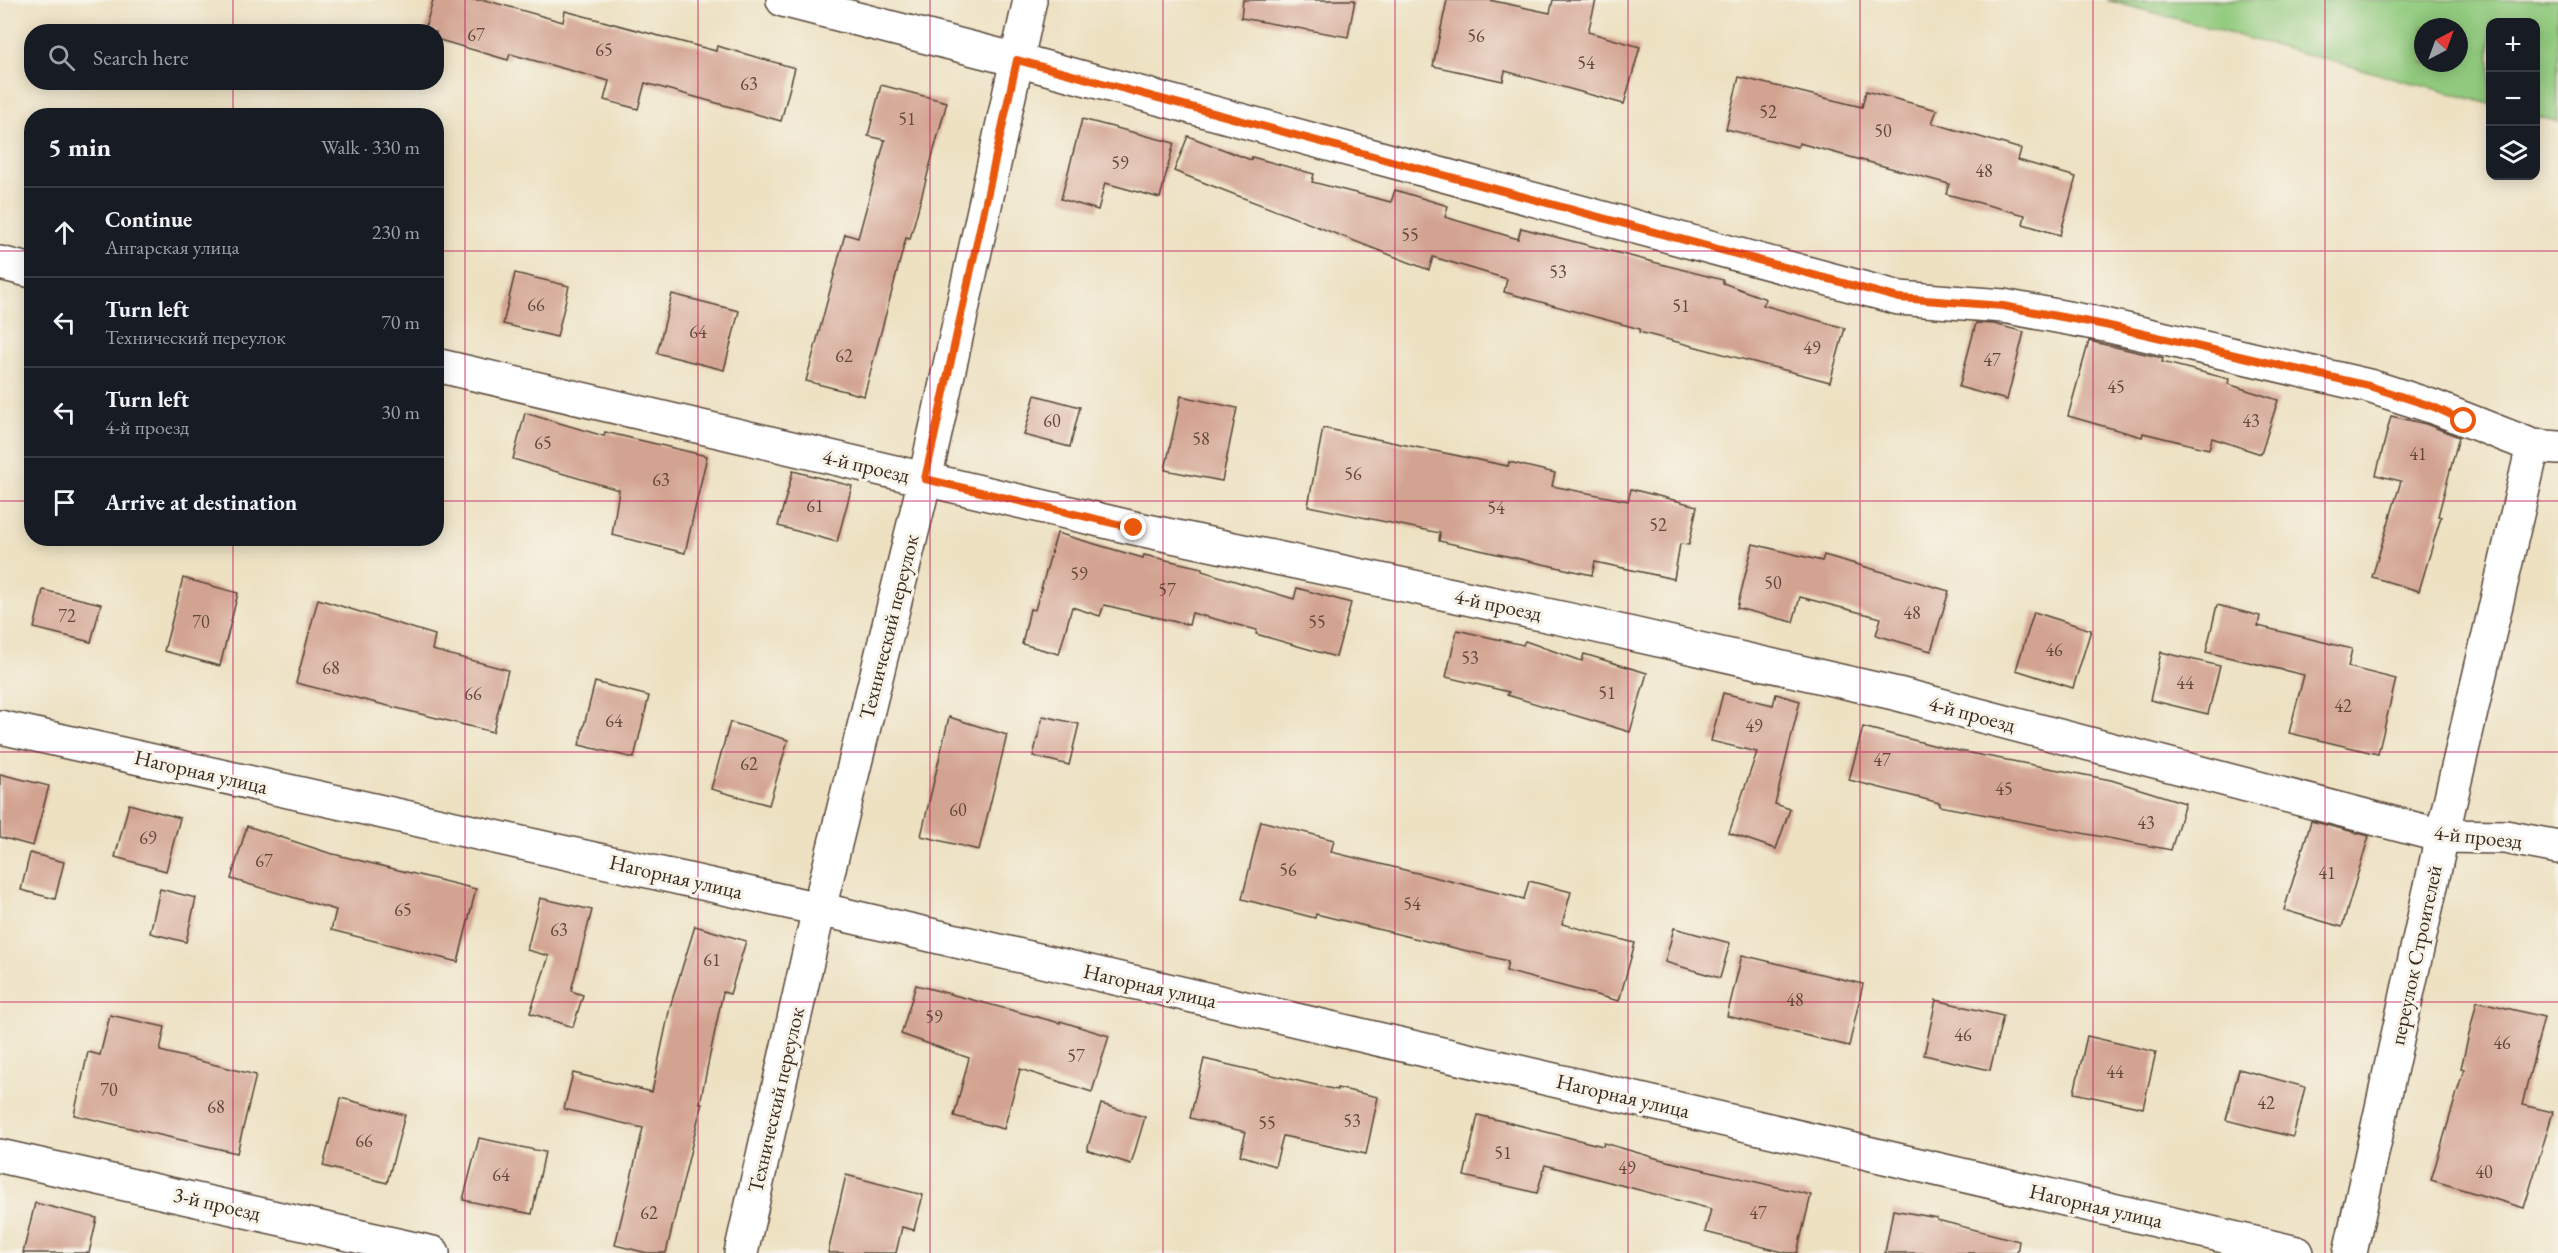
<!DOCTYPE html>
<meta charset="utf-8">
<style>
:root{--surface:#171b24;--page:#242831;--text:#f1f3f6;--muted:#9ea1a6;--line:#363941}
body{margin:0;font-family:"EB Garamond",serif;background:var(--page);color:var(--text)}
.controls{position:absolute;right:18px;top:18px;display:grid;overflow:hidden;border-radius:12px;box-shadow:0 3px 15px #0003}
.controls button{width:54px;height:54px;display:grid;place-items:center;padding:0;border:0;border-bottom:2px solid var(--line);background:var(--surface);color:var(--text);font:30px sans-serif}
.compass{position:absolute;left:2414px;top:18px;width:54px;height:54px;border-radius:50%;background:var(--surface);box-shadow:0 3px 15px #0003;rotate:41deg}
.stop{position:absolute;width:18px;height:18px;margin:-14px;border:4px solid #ea580c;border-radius:50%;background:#fff}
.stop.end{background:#ea580c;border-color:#fff;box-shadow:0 2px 6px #0008}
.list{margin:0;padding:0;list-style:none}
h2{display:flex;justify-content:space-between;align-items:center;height:78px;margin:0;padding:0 24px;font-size:26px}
h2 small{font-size:20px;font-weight:400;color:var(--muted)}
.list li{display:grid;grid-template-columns:39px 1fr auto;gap:18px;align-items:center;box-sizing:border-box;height:90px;padding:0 24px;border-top:2px solid var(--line)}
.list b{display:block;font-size:22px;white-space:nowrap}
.list p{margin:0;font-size:20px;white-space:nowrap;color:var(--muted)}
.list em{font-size:20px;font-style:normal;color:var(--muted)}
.icon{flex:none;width:33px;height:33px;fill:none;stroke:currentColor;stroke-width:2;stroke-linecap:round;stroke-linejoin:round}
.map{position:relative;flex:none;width:2558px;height:1253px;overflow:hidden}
.search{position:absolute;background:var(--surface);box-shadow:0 3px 15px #0003;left:24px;top:24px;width:420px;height:66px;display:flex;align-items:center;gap:15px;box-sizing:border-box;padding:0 21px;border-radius:24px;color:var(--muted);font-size:22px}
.panel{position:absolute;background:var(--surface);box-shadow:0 3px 15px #0003;left:24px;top:108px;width:420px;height:438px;border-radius:24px}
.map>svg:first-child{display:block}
.green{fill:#91ca7e;stroke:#667a4e;stroke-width:1.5;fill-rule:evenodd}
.building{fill:#d3a391}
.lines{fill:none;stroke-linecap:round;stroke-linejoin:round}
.minor-casing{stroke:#564537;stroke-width:36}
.minor{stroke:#fff;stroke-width:33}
.route{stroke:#ea580c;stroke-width:8}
.grid{fill:none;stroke:#c2185b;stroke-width:1.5;stroke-opacity:0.55}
.labels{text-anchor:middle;stroke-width:6;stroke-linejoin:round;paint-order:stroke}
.number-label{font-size:18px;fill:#61483b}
.street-label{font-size:21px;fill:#3b2a1e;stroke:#f7f3e8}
</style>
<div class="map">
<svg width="2558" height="1253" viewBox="0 0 2558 1253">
<rect width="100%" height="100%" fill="#f7f3e8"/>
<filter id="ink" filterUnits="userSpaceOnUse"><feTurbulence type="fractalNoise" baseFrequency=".0167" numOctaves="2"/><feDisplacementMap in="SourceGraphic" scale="12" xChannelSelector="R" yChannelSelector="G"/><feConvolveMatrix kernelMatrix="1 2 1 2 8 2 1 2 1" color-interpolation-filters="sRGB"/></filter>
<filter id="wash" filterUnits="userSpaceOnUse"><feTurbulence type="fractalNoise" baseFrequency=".008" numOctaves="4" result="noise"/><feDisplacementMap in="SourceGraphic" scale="24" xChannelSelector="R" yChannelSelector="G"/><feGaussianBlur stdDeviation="1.35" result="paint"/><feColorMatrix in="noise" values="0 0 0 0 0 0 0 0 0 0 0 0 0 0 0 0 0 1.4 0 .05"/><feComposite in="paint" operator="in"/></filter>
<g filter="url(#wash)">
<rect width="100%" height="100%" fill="#ede1c2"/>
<!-- green -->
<path class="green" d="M2107,0H2558V122L2536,116V22H2490V104ZM2423,27H2459V63H2423Z"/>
<g id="blocks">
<!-- building -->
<g class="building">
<polygon points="433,0 485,0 563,22 565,11 716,51 717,46 795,68 781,121 645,83 638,109 604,100 609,81 510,54 508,60 436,39 436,32 424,32"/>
<polygon points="1243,0 1355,0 1348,37 1241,18"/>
<polygon points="1447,0 1489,0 1550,13 1553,0 1596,0 1588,32 1640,47 1624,104 1505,71 1503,81 1433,66"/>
<polygon points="1739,77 1862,107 1866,91 1937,110 1932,123 2021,149 2018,160 2076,177 2060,235 2023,224 2025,215 1946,194 1949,184 1799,143 1798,147 1726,129"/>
<polygon points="881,85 947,102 910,239 906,238 864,396 806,381 845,234 858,238 885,140 868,136"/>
<polygon points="1082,119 1174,143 1160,198 1105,183 1098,210 1061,199"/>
<polygon points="1188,136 1251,160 1252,157 1314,174 1312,182 1391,202 1395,190 1448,206 1445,217 1518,239 1521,228 1723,280 1723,283 1766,299 1763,305 1845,328 1830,382 1639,332 1640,329 1504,292 1507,279 1433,257 1429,270 1174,171"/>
<polygon points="515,273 569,286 557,337 503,324"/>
<polygon points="672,294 739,311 724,370 657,353"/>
<polygon points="1976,323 1994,324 2024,332 2007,400 1959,387"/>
<polygon points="2089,341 2163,358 2162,362 2229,379 2228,384 2278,400 2261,454 2212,438 2209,449 2143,433 2142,437 2068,416"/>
<polygon points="1035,395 1080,407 1070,447 1024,435"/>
<polygon points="1181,396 1237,408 1222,481 1165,470"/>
<polygon points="525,413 604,436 605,432 707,456 685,553 612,535 619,490 513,459"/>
<polygon points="2391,416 2426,424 2459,437 2438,516 2441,517 2419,591 2372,577 2401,481 2376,475"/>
<polygon points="1323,428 1508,466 1509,462 1555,473 1552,486 1628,501 1631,489 1697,506 1689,545 1680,544 1674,579 1595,562 1592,575 1439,541 1440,533 1308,506"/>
<polygon points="793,471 852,486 837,542 778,526"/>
<polygon points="1057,533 1143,558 1144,555 1202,568 1202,571 1294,599 1297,588 1351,603 1336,657 1256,634 1257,630 1192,613 1189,625 1104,605 1100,616 1072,607 1059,654 1022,644 1030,609 1035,610"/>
<polygon points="1753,544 1822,561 1824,555 1949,591 1931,651 1876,635 1881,618 1800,597 1793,622 1737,608"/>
<polygon points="183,578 238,593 220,666 164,651"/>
<polygon points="43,590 101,604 91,642 34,628"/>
<polygon points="318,599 435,635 432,650 508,670 493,732 296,683"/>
<polygon points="2217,605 2260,616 2258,626 2352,649 2348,667 2396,679 2378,754 2289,733 2304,675 2206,652"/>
<polygon points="2034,612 2091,630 2073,688 2016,670"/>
<polygon points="1457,630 1523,645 1525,641 1582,661 1584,654 1647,673 1630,732 1507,695 1509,692 1446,677"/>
<polygon points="2161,652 2220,666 2208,714 2150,700"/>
<polygon points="595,682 649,696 634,758 579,745"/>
<polygon points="1723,693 1773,705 1776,694 1800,701 1775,804 1790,809 1776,849 1729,833 1757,752 1711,741"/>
<polygon points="1043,716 1079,724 1069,765 1033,756"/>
<polygon points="949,717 1007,735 979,850 921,836"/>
<polygon points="730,722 788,740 769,805 711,789"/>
<polygon points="1863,727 1944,748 2111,780 2185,803 2171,850 1939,806 1940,803 1849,780"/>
<polygon points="0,774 49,786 33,846 0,837"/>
<polygon points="129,804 180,818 166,871 115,857"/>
<polygon points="1261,821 1334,840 1331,852 1524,899 1529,881 1571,892 1562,924 1635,943 1619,1001 1506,971 1508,961 1316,914 1315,918 1242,899"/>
<polygon points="2311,821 2369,836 2342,927 2284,910"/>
<polygon points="247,826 329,853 476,889 458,962 331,930 336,910 231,879"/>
<polygon points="30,853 64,862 55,899 21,890"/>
<polygon points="160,889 196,898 186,942 150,933"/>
<polygon points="540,898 592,910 571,991 583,995 573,1027 530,1013 549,956 527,950"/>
<polygon points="695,926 746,941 730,994 723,992 700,1103 702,1103 666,1253 647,1253 615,1245 643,1128 564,1109 573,1073 652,1092 670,1007"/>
<polygon points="1674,928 1730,943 1720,978 1665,962"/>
<polygon points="1742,955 1863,984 1849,1046 1727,1016"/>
<polygon points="916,985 1060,1023 1060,1021 1109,1036 1092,1092 1020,1069 1004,1129 954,1116 969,1058 901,1034"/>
<polygon points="1936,1000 2003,1016 1990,1070 1924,1055"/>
<polygon points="2477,1001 2544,1017 2522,1105 2553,1112 2524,1208 2431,1180 2464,1069 2461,1068"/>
<polygon points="110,1015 165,1027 160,1051 256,1075 237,1153 74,1115 88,1052 100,1055"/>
<polygon points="2087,1036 2156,1052 2143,1108 2074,1093"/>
<polygon points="1204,1059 1337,1090 1337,1088 1378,1097 1366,1154 1283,1136 1275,1166 1240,1155 1246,1132 1190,1118"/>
<polygon points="2239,1069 2305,1087 2293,1137 2226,1120"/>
<polygon points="341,1098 405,1115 387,1183 323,1166"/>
<polygon points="1101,1104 1145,1117 1131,1164 1087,1150"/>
<polygon points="1478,1115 1603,1146 1604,1143 1659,1159 1811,1195 1797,1253 1787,1253 1705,1232 1711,1209 1545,1165 1537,1193 1464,1176"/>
<polygon points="479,1138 545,1152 532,1214 463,1200"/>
<polygon points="846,1175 923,1195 914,1230 902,1227 896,1253 828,1253"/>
<polygon points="35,1203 97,1218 89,1253 23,1253"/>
<polygon points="1893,1210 1937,1218 1937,1220 2019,1241 2017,1253 1885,1253"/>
</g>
</g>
</g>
<g filter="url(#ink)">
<use href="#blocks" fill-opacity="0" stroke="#564537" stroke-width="1.5"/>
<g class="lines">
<defs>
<g id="minor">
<polyline points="783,0 1017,60 1899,298 2003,306 2105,325 2369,386 2434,407 2533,446 2558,448"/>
<polyline points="0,263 32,271"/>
<polyline points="436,365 1134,528 1570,620 1898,694 2442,836 2505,837 2558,847"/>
<polyline points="0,727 819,909 2297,1253"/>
<polyline points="0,1156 433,1253"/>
<polyline points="741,1253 819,909 925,479 1030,0"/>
<polyline points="2350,1253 2442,836 2533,446"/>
</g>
</defs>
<!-- minor casing -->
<use href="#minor" class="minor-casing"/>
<!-- minor -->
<use href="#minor" class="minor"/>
</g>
</g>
<g class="lines" filter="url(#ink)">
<!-- route -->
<polyline class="route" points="1134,528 925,479 1017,60 1899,298 2003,306 2105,325 2369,386 2434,407 2464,421"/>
</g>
<!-- grid -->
<path class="grid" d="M233,0V32M465,0V1253M698,0V1253M930,0V1253M1163,0V1253M1395,0V1253M1628,0V1253M1860,0V1253M2093,0V1253M2325,0V1253M233,82V116M0,251H32M436,251H2558M0,501H32M436,501H2558M233,538V1253M0,752H2558M0,1002H2558"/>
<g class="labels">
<!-- number labels -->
<g class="number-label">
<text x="476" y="41">67</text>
<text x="1476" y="42">56</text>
<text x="604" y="56">65</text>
<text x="1586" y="69">54</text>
<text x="749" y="90">63</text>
<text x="1768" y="118">52</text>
<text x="907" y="125">51</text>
<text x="1883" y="137">50</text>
<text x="1120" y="169">59</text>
<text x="1984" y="177">48</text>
<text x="1410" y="241">55</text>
<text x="1558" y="278">53</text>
<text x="536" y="311">66</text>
<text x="1681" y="312">51</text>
<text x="698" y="338">64</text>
<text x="1812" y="354">49</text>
<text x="844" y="362">62</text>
<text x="1992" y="366">47</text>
<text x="2116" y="393">45</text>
<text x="1052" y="427">60</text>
<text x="2251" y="427">43</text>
<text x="1201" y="445">58</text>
<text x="543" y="449">65</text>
<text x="2418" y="460">41</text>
<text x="1353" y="480">56</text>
<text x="661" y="486">63</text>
<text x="815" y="512">61</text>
<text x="1496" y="514">54</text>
<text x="1658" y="531">52</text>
<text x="1079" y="580">59</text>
<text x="1773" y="589">50</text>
<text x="1167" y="596">57</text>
<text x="1912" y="619">48</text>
<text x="67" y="622">72</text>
<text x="201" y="628">70</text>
<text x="1317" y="628">55</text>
<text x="2054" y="656">46</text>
<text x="1470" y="664">53</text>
<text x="331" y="674">68</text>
<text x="2185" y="689">44</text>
<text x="1607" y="699">51</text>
<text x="473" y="700">66</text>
<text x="2343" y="712">42</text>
<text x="614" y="727">64</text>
<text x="1754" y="732">49</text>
<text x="1882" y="766">47</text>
<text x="749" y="770">62</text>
<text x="2004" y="795">45</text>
<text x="958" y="816">60</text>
<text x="2146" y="829">43</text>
<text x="148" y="844">69</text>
<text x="264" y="867">67</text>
<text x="1288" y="876">56</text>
<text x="2327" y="879">41</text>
<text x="1412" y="910">54</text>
<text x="403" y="916">65</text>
<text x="559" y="936">63</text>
<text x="712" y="966">61</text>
<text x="1795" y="1006">48</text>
<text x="934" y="1023">59</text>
<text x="1963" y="1041">46</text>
<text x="2502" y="1049">46</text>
<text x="1076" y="1062">57</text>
<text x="2115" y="1078">44</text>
<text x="109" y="1096">70</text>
<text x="2266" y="1109">42</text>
<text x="216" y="1113">68</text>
<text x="1352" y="1127">53</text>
<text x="1267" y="1129">55</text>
<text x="364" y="1147">66</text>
<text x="1503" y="1159">51</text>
<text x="1627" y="1174">49</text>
<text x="2484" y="1178">40</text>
<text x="501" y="1181">64</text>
<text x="649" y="1219">62</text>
<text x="1758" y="1219">47</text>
</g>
<!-- street labels -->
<g class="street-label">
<text transform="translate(866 466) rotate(13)" y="7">4-й проезд</text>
<text transform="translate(1498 605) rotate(12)" y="7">4-й проезд</text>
<text transform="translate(889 627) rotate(-76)" y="7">Технический переулок</text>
<text transform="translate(1972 714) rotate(15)" y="7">4-й проезд</text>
<text transform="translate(201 772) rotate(13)" y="7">Нагорная улица</text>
<text transform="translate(2478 837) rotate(6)" y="7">4-й проезд</text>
<text transform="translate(676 877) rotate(13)" y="7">Нагорная улица</text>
<text transform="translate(2416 955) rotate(-78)" y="7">переулок Строителей</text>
<text transform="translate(1150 986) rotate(13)" y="7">Нагорная улица</text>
<text transform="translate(1623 1096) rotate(13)" y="7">Нагорная улица</text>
<text transform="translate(776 1100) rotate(-77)" y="7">Технический переулок</text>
<text transform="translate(217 1204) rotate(13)" y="7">3-й проезд</text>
<text transform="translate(2096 1206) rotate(13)" y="7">Нагорная улица</text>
</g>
</g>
</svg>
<div class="controls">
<button>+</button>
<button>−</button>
<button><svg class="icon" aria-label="layers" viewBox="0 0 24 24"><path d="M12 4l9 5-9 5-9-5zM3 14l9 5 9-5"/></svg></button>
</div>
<svg class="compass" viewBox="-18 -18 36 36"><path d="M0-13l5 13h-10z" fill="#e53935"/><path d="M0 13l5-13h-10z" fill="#9ea1a6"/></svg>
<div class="stop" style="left:2464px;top:421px"></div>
<div class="stop end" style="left:1134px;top:528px"></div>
<div class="search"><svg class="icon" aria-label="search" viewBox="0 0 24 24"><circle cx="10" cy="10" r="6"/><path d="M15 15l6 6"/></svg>Search here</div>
<section class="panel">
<h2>5 min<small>Walk · 330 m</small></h2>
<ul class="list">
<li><svg class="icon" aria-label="ahead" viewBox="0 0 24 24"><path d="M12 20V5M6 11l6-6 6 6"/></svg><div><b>Continue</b><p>Ангарская улица</p></div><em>230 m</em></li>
<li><svg class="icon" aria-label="left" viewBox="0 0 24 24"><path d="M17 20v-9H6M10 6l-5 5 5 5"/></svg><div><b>Turn left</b><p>Технический переулок</p></div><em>70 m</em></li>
<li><svg class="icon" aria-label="left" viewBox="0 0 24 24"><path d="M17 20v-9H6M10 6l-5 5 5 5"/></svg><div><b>Turn left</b><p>4-й проезд</p></div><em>30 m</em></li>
<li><svg class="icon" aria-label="arrive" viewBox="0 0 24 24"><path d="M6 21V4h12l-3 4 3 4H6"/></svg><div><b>Arrive at destination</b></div></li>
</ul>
</section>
</div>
